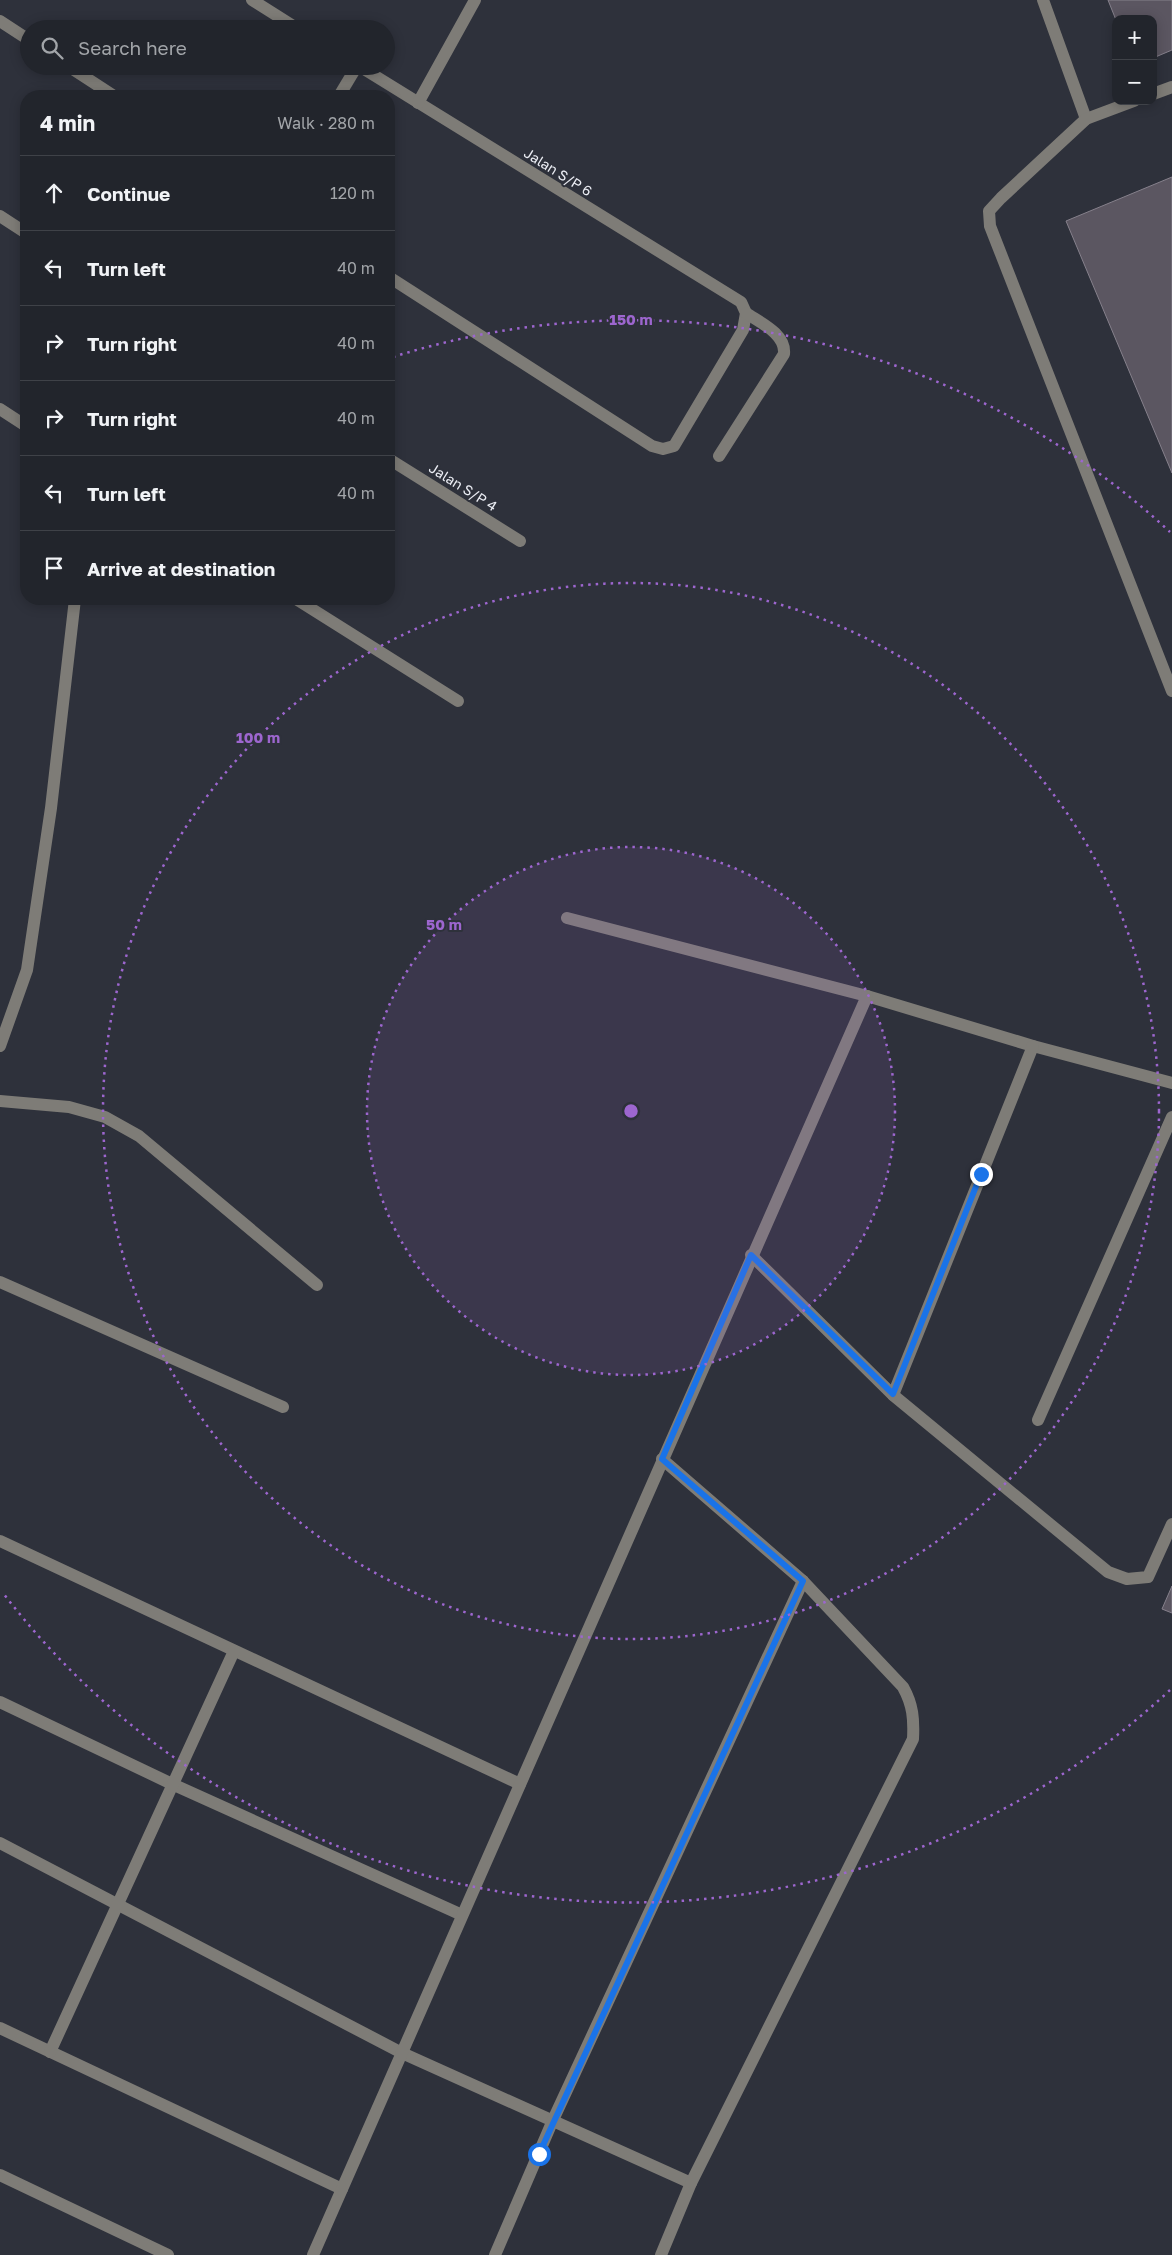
<!DOCTYPE html>
<meta charset="utf-8">
<style>
:root{--surface:#22252c;--page:#2a2d34;--text:#f1f3f6;--muted:#a2a5a9;--line:#3f4248}
body{margin:0;font-family:"Golos Text",sans-serif;background:var(--page);color:var(--text)}
.controls{position:absolute;right:15px;top:15px;display:grid;overflow:hidden;border-radius:10px;box-shadow:0 2px 12px #0003}
.controls button{width:45px;height:45px;display:grid;place-items:center;padding:0;border:0;border-bottom:1px solid var(--line);background:var(--surface);color:var(--text);font:25px sans-serif}
.stop{position:absolute;width:15px;height:15px;margin:-11px;border:4px solid #1a73e8;border-radius:50%;background:#fff}
.stop.end{background:#1a73e8;border-color:#fff;box-shadow:0 1px 5px #0008}
.list{margin:0;padding:0;list-style:none}
h2{display:flex;justify-content:space-between;align-items:center;height:65px;margin:0;padding:0 20px;font-size:21px}
h2 small{font-size:16px;font-weight:400;color:var(--muted)}
.list li{display:grid;grid-template-columns:32px 1fr auto;gap:15px;align-items:center;box-sizing:border-box;height:75px;padding:0 20px;border-top:1px solid var(--line)}
.list b{display:block;font-size:19px;white-space:nowrap}
.list em{font-size:16px;font-style:normal;color:var(--muted)}
.icon{flex:none;width:28px;height:28px;fill:none;stroke:currentColor;stroke-width:2;stroke-linecap:round;stroke-linejoin:round}
.map{position:relative;flex:none;width:1172px;height:2255px;overflow:hidden}
.search{position:absolute;background:var(--surface);box-shadow:0 2px 12px #0003;left:20px;top:20px;width:375px;height:55px;display:flex;align-items:center;gap:12px;box-sizing:border-box;padding:0 18px;border-radius:28px;color:var(--muted);font-size:19px}
.panel{position:absolute;background:var(--surface);box-shadow:0 2px 12px #0003;left:20px;top:90px;width:375px;height:515px;border-radius:20px}
.map>svg:first-child{display:block}
.building{fill:#5b5661;stroke:#86818c}
.lines{fill:none;stroke-linecap:round;stroke-linejoin:round}
.minor{stroke:#7e7c77;stroke-width:12}
.route{stroke:#1a73e8;stroke-width:6}
.ring{fill:none;stroke:#9d66cf;stroke-width:2.5;stroke-dasharray:2.5 5}
.labels{text-anchor:middle;stroke-width:4;stroke-linejoin:round;paint-order:stroke}
.street-label{font-size:14px;fill:#ebedf4;stroke:#2e313b}
.centre{fill:#9d66cf;stroke:#2e313b;stroke-width:2.5}
.ring-label{font-size:15px;text-anchor:middle;font-weight:bold;fill:#9d66cf;stroke:#2e313b;stroke-width:4;stroke-linejoin:round;paint-order:stroke}
</style>
<div class="map">
<svg width="1172" height="2255" viewBox="0 0 1172 2255">
<rect width="100%" height="100%" fill="#2e313b"/>
<!-- building -->
<g class="building">
<polygon points="1108,0 1172,0 1172,50 1153,58 1153,19 1116,20"/>
<polygon points="1172,177 1172,473 1066,221"/>
<polygon points="1172,1586 1172,1613 1162,1609"/>
</g>
<g class="lines">
<!-- minor -->
<g class="minor">
<polyline points="252,0 298,29"/>
<polyline points="1043,0 1086,119"/>
<polyline points="0,21 29,40"/>
<polyline points="68,66 114,96"/>
<polyline points="359,66 741,302 746,313 743,330 674,446 663,449 652,446 389,277"/>
<polyline points="1153,94 1172,87"/>
<polyline points="339,96 357,66"/>
<polyline points="1134,101 1086,119 1001,198 989,211 990,226 1172,691"/>
<polyline points="418,103 475,0"/>
<polyline points="0,216 26,233"/>
<polyline points="0,409 26,426"/>
<path d="M719,456L784,354C786,334 761,323 746,313"/>
<polyline points="389,459 520,541"/>
<polyline points="296,599 458,701"/>
<polyline points="567,918 867,996 1033,1046 1172,1083"/>
<polyline points="0,1046 27,970 51,808 75,599"/>
<polyline points="0,1101 69,1107 105,1117 139,1136 317,1285"/>
<polyline points="751,1255 893,1395 1108,1572 1127,1579 1148,1577 1172,1524"/>
<polyline points="0,1282 283,1407"/>
<polyline points="893,1395 1033,1046"/>
<polyline points="1038,1420 1172,1117"/>
<polyline points="0,1541 520,1784"/>
<polyline points="0,1702 172,1784 462,1915"/>
<polyline points="0,1843 402,2053 691,2183"/>
<polyline points="0,2028 342,2189"/>
<polyline points="50,2052 234,1651"/>
<polyline points="0,2175 168,2255"/>
<polyline points="313,2255 867,996"/>
<polyline points="495,2255 553,2120 803,1581"/>
<path d="M661,2255L691,2183L913,1739C914,1719 913,1705 903,1687L803,1581L662,1459"/>
</g>
</g>
<g class="lines">
<!-- route -->
<polyline class="route" points="539,2154 803,1581 662,1459 751,1255 893,1394 981,1174"/>
</g>
<!-- distance rings -->
<circle cx="631" cy="1111" r="264" fill="#9d66cf" fill-opacity=".12"/>
<g class="ring">
<circle cx="631" cy="1111" r="264"/>
<circle cx="631" cy="1111" r="528"/>
<path d="M1170 1690A791 791 0 0 1 3 1593M393 357A791 791 0 0 1 1170 532"/>
</g>
<g class="labels">
<!-- street labels -->
<g class="street-label">
<text transform="translate(558 172) rotate(32)" y="5">Jalan S/P 6</text>
<text transform="translate(463 487) rotate(32)" y="5">Jalan S/P 4</text>
</g>
</g>
<circle cx="631" cy="1111" r="8" class="centre"/>
<g class="ring-label">
<text x="631" y="325">150 m</text>
<text x="258" y="743">100 m</text>
<text x="444" y="930">50 m</text>
</g>
</svg>
<div class="controls">
<button>+</button>
<button>−</button>
</div>
<div class="stop" style="left:539px;top:2154px"></div>
<div class="stop end" style="left:981px;top:1174px"></div>
<div class="search"><svg class="icon" aria-label="search" viewBox="0 0 24 24"><circle cx="10" cy="10" r="6"/><path d="M15 15l6 6"/></svg>Search here</div>
<section class="panel">
<h2>4 min<small>Walk · 280 m</small></h2>
<ul class="list">
<li><svg class="icon" aria-label="ahead" viewBox="0 0 24 24"><path d="M12 20V5M6 11l6-6 6 6"/></svg><div><b>Continue</b></div><em>120 m</em></li>
<li><svg class="icon" aria-label="left" viewBox="0 0 24 24"><path d="M17 20v-9H6M10 6l-5 5 5 5"/></svg><div><b>Turn left</b></div><em>40 m</em></li>
<li><svg class="icon" aria-label="right" viewBox="0 0 24 24"><path d="M7 20v-9h11M14 6l5 5-5 5"/></svg><div><b>Turn right</b></div><em>40 m</em></li>
<li><svg class="icon" aria-label="right" viewBox="0 0 24 24"><path d="M7 20v-9h11M14 6l5 5-5 5"/></svg><div><b>Turn right</b></div><em>40 m</em></li>
<li><svg class="icon" aria-label="left" viewBox="0 0 24 24"><path d="M17 20v-9H6M10 6l-5 5 5 5"/></svg><div><b>Turn left</b></div><em>40 m</em></li>
<li><svg class="icon" aria-label="arrive" viewBox="0 0 24 24"><path d="M6 21V4h12l-3 4 3 4H6"/></svg><div><b>Arrive at destination</b></div></li>
</ul>
</section>
</div>
